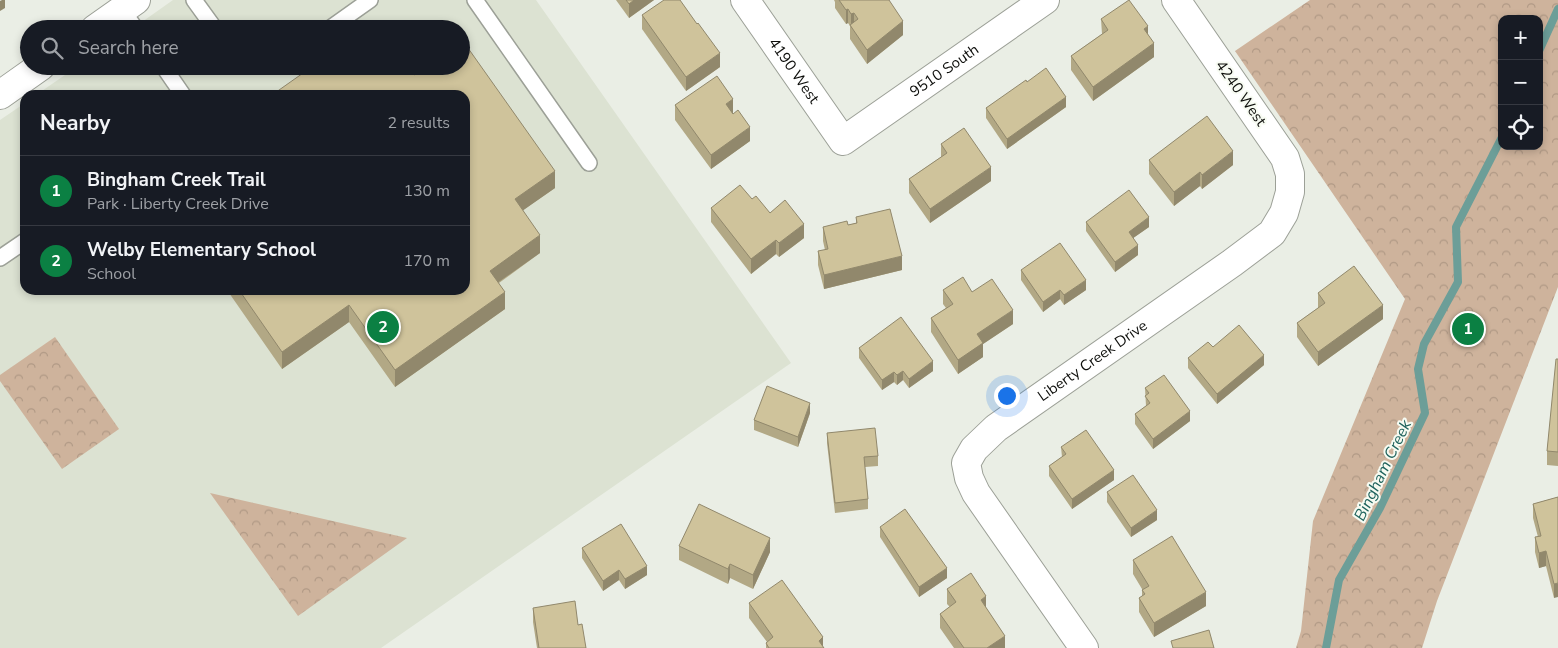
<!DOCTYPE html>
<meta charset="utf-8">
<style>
:root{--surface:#171b24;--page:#20242c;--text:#f1f3f6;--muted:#9ea1a6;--line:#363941;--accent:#0b8043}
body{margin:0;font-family:"Nunito Sans",sans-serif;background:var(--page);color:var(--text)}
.controls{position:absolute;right:15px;top:15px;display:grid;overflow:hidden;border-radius:10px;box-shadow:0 2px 8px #0003}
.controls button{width:45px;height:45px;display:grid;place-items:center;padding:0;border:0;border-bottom:1px solid var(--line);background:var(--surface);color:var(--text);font:25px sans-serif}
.you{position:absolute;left:1006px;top:395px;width:18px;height:18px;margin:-12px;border:4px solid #fff;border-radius:50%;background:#1a73e8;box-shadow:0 0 0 8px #1a73e833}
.badge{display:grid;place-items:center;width:32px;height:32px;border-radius:50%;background:var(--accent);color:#fff;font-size:16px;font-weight:700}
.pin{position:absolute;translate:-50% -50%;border:2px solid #fff;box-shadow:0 1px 5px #0006}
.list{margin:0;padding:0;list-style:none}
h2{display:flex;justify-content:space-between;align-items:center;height:65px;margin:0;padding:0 20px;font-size:21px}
h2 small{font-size:16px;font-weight:400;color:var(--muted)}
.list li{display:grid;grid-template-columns:32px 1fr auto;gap:15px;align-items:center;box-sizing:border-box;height:70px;padding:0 20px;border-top:1px solid var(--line)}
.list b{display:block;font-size:19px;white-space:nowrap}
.list p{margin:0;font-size:16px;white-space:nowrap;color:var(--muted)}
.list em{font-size:16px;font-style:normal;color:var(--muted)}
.icon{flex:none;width:28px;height:28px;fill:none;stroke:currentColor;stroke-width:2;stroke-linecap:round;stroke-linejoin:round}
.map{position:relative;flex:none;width:1558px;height:648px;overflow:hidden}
.search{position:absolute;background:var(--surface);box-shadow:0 2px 8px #0003;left:20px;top:20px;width:450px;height:55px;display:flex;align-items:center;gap:12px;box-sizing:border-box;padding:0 18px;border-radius:28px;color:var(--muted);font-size:19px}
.panel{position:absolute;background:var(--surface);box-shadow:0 2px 8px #0003;left:20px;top:90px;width:450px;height:205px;border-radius:15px}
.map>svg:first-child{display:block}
.built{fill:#dce2d2}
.park{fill:url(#park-crowns);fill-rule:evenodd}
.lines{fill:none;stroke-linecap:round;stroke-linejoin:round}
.stream{stroke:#6c9e98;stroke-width:8}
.service-casing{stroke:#9ca097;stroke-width:18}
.minor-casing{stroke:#9ca097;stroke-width:30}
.service{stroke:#fff;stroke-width:15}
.minor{stroke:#fff;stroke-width:28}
.wall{fill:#b2a885}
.shaded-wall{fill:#91886c}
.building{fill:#cfc39b;stroke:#91886c}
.labels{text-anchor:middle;stroke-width:4;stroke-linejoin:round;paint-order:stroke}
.street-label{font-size:15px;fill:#0d0e0b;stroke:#f7fbf2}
.water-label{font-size:16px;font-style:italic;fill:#1f635d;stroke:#f7fbf2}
</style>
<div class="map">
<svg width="1558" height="648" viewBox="0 0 1558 648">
<defs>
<pattern id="park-crowns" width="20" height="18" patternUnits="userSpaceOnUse" patternTransform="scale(1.25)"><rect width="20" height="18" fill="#ceb39c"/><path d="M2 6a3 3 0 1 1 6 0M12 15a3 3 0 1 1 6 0" fill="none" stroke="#b09985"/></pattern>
</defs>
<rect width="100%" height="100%" fill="#eaeee5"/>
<!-- built -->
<polygon class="built" points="173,0 536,0 791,363 381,648 0,648 0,120 25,103 25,290 465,290 465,95 36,95 78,66 461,66 461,29 132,29"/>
<!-- park -->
<g class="park">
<path d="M1310,0H1558V287L1437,601L1422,648H1296L1301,631L1313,521L1405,299L1235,51ZM1502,19H1539V146H1502Z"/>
<polygon points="55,337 119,429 62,469 0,381 0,375"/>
<polygon points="210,493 407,538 298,616"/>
</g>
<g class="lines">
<!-- stream -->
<g class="stream">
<polyline points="1539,51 1558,9"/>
<polyline points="1326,648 1339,580 1380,508 1425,413 1418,369 1424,344 1458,282 1456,227 1502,137"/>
</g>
<defs>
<g id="service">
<polyline points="194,0 215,29"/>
<polyline points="475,0 589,163"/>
<polyline points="122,10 136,29"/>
<polyline points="329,29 370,0"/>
<polyline points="163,66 183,95"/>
<polyline points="0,258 25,241"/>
</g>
<g id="minor">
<path id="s1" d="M745,0L843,141L1045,0"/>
<polyline points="95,29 136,0"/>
<polyline points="0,95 41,66"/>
<path id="s2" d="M1084,648L976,493L969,478L966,463L974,449L996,428L1232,263L1272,233L1284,213L1290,192V174L1285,158L1176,0"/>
</g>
</defs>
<!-- service casing -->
<use href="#service" class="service-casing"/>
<!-- minor casing -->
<use href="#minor" class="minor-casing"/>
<!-- service -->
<use href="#service" class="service"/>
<!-- minor -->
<use href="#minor" class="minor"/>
</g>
<!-- wall -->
<g class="wall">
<polygon points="616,0 654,0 629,18"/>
<polygon points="834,0 889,0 903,35 867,64 850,39 850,26 848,23 846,24 835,8 835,2"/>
<polygon points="642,15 720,67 686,91 642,29"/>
<polygon points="1101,19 1148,34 1154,57 1093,101 1071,70 1071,56 1102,34"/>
<polygon points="414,75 555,188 523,210 540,253 499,283 505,309 395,387 349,322 282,369 227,290 465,290"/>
<polygon points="1027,82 1066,107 1007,149 986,118 986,108"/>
<polygon points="675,105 733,113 732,113 750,141 711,169 675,120"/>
<polygon points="941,144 991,181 930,223 909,193 909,179 941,157"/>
<polygon points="1149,160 1233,165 1202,189 1200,186 1174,206 1149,174"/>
<polygon points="752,199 804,238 779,257 776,254 751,274 711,222 711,208"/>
<polygon points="856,217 902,270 824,289 818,265 818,251 825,250 823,241 823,227 848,225 856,223"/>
<polygon points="1086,222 1149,227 1133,238 1138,255 1115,272 1086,231"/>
<polygon points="1021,270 1086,290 1064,305 1060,299 1043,312 1021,280"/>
<polygon points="943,290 972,292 1013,324 983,344 983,357 958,374 931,332 931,318 946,308 943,304"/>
<polygon points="1318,293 1383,319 1318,366 1297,337 1297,323 1318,308"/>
<polygon points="1213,347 1264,365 1217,404 1188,368 1188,358"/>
<polygon points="859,348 933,371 909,388 903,380 897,385 894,382 882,390 859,358"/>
<polygon points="1558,359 1558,466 1547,465 1547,451"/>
<polygon points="1145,388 1190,421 1153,449 1135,424 1135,414 1146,406"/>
<polygon points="810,413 798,447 754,430 754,420"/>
<polygon points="827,433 878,456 878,466 865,467 868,499 868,509 835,513 827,443"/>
<polygon points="1061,447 1114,480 1072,509 1049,476 1049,466 1062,457"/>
<polygon points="1107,492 1157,520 1131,537 1107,502"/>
<polygon points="1558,497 1554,598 1546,566 1539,568 1535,552 1535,537 1538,537 1533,518 1533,504"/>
<polygon points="880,527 947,578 919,597 880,537"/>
<polygon points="679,546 770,552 753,589 730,578 728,584 679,560"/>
<polygon points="582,548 647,575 625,589 619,580 603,591 582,558"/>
<polygon points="1133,560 1206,606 1154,637 1139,612 1139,598 1142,596 1142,589 1133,574"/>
<polygon points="947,589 986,608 1005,648 954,648 940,628 940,614 950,607 947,604"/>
<polygon points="749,603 823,647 824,648 766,648 766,643 767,642 749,618"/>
<polygon points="533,608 578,625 586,648 537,648 533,622"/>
</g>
<!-- shaded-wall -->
<g class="shaded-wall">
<polygon points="2,0 5,0 5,8 0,11 0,1"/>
<polygon points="634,0 654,0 629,18 629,4"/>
<polygon points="848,9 848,23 846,24 846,10"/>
<polygon points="854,13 854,27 851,28 851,14"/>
<polygon points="903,21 903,35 867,64 867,50"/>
<polygon points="1148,26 1148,41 1144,29"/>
<polygon points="1154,43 1154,57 1093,101 1093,87"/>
<polygon points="720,53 720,67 686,91 686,77"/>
<polygon points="1066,97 1066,107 1007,149 1007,139"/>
<polygon points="733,99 733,113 726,118 726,104"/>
<polygon points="750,127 750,141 711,169 711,155"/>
<polygon points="1233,151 1233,165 1202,189 1202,175"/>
<polygon points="991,167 991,181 930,223 930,209"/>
<polygon points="555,171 555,188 515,216 515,199"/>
<polygon points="1200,172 1200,186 1174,206 1174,192"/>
<polygon points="1149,217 1149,227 1129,241 1129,232"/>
<polygon points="804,224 804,238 779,257 779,243"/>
<polygon points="540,235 540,253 490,288 490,271"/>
<polygon points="776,240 776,254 751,274 751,259"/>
<polygon points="1138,245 1138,255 1115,272 1115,262"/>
<polygon points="902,256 902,270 824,289 824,275"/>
<polygon points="1086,280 1086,290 1064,305 1064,295"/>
<polygon points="1060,290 1060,299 1043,312 1043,302"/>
<polygon points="505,292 505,309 395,387 395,370"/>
<polygon points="349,305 349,322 282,369 282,352"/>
<polygon points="1383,305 1383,319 1318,366 1318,352"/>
<polygon points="1013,310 1013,324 983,344 983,357 958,374 958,360 977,334"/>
<polygon points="1264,355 1264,365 1217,404 1217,394"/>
<polygon points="933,361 933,371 909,388 909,379"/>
<polygon points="903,371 903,380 897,385 897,375"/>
<polygon points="894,372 894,382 882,390 882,380"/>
<polygon points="810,403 810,413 798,447 798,437"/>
<polygon points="1190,411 1190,421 1153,449 1153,439"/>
<polygon points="1114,470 1114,480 1072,509 1072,499"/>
<polygon points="1157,510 1157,520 1131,537 1131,528"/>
<polygon points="770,538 770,552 753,589 753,575"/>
<polygon points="1546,551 1546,566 1539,568 1539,553"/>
<polygon points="730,564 730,578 728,584 728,569"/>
<polygon points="647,566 647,575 625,589 625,579"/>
<polygon points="947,568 947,578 919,597 919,587"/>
<polygon points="619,570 619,580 603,591 603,581"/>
<polygon points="1558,583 1558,597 1554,598 1554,584"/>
<polygon points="1206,592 1206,606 1154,637 1154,623"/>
<polygon points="986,596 986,610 981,600"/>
<polygon points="1005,636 1005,648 987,648"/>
<polygon points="823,637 823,648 819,641"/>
</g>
<!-- building -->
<g class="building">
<polygon points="626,0 634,0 629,4"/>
<polygon points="664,0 680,0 697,24 698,23 720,53 686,77 642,15"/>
<polygon points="839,0 889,0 903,21 867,50 850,25 858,19 854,13 851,14 848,9 846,10"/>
<polygon points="1129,0 1148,26 1144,29 1154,43 1093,87 1071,56 1108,30 1101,19"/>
<polygon points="376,22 381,29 367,29"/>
<polygon points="463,41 555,171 515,199 540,235 490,271 505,292 395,370 349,305 282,352 239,290 465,290 465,95 272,95 313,66 408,66 414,75 427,66 461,66 461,42"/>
<polygon points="1046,68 1066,97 1007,139 986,108 1026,80 1027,82"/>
<polygon points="717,76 733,99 726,104 733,114 738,110 750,127 711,155 675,105"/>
<polygon points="1207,116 1233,151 1202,175 1200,172 1174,192 1149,160"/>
<polygon points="964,128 991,167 930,209 909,179 947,153 941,144"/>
<polygon points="740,185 752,199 756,196 770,213 785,200 804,224 779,243 776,240 751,259 711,208"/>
<polygon points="1129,190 1149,217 1129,232 1138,245 1115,262 1086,222"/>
<polygon points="890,209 902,256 824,275 818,251 828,249 823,227 847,221 848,225 857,223 856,217"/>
<polygon points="1060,243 1086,280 1064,295 1060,290 1043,302 1021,270"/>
<polygon points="1354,266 1383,305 1318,352 1297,323 1325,303 1318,293"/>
<polygon points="963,277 972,292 992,279 1013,310 977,334 983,343 958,360 931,318 953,304 943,290"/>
<polygon points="901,317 933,361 909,379 903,371 897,375 894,372 882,380 859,348"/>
<polygon points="1239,325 1264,355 1217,394 1188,358 1208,342 1213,347"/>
<polygon points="1556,359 1558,359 1558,452 1547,451"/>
<polygon points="1164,375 1190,411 1153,439 1135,414 1150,403 1145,396 1149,393 1145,388"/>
<polygon points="767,386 810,403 798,437 754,420"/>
<polygon points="875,428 878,456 864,457 868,499 835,503 827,433"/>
<polygon points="1086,430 1114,470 1072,499 1049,466 1066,454 1061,447"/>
<polygon points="1133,475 1157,510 1131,528 1107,492"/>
<polygon points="1558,497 1558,583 1554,584 1546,551 1539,553 1535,537 1541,536 1533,504"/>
<polygon points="699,504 770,538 753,575 730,564 728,569 679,546"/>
<polygon points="905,509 947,568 919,587 880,527"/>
<polygon points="621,524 647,566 625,579 619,570 603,581 582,548"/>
<polygon points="1172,536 1206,592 1154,623 1139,598 1145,594 1142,590 1149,586 1133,560"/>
<polygon points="971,573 986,596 981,600 1005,636 987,648 964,648 940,614 956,602 947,589"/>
<polygon points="782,580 823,637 819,641 824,648 769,648 766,643 773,637 749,603"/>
<polygon points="575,601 578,625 582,624 586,648 539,648 533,608"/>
<polygon points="1209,630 1214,648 1173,648 1171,641"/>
</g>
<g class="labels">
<!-- street labels -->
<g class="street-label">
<text dy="5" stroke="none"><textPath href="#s1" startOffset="86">4190 West</textPath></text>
<text dy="5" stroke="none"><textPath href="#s1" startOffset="295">9510 South</textPath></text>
<text transform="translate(1241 93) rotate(55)" y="5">4240 West</text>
<text dy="5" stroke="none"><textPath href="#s2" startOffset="385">Liberty Creek Drive</textPath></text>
</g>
<!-- water labels -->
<g class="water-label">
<text transform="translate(1382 470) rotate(-64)" y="6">Bingham Creek</text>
</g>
</g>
</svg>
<div class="controls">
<button>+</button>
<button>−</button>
<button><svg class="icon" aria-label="locate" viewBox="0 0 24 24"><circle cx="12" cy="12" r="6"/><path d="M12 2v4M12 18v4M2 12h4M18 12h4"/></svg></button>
</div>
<div class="you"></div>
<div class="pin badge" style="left:1468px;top:329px">1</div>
<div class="pin badge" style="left:383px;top:327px">2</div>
<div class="search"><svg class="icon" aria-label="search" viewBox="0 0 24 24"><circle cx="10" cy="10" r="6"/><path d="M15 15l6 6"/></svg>Search here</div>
<section class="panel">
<h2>Nearby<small>2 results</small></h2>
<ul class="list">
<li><span class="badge">1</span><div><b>Bingham Creek Trail</b><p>Park · Liberty Creek Drive</p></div><em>130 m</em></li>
<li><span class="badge">2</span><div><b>Welby Elementary School</b><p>School</p></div><em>170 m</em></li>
</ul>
</section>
</div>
